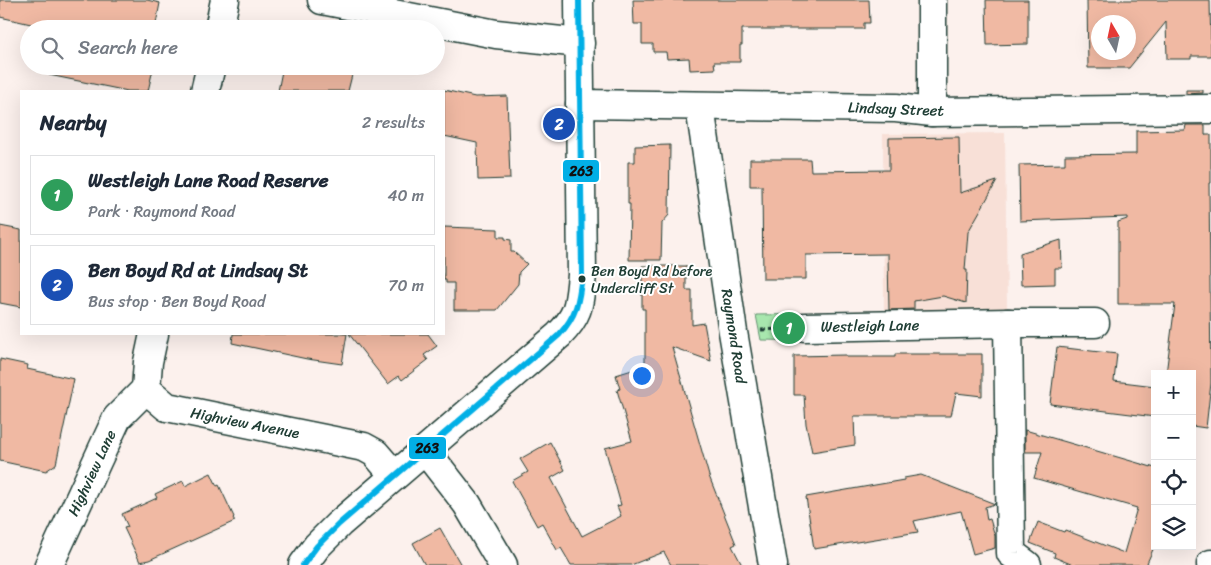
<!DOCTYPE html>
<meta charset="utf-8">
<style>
:root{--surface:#fff;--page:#f2f2f3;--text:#1f2937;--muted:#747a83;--line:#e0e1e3;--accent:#c8321e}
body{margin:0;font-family:Sriracha,sans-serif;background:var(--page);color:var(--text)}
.controls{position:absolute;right:15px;bottom:15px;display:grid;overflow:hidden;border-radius:0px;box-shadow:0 5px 20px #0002}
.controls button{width:45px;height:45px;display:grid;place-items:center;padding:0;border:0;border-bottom:1px solid var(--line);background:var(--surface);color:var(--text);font:25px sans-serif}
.compass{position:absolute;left:1091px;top:15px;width:45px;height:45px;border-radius:50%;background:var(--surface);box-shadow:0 5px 20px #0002;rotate:351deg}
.you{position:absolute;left:641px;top:375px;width:18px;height:18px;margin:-12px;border:4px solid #fff;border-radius:50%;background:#1a73e8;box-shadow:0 0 0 8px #1a73e833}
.badge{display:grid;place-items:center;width:32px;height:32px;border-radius:50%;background:var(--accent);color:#fff;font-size:16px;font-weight:700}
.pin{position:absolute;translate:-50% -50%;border:2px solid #fff;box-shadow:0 1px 5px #0006}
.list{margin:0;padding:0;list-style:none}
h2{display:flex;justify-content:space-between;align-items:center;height:65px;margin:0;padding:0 20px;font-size:21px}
h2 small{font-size:16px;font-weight:400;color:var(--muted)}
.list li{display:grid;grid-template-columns:32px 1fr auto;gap:15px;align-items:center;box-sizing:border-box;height:80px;margin:0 10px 10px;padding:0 10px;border:1px solid var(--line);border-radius:0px}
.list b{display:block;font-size:19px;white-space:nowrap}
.list p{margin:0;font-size:16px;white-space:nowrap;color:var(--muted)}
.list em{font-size:16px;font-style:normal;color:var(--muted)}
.icon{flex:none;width:28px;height:28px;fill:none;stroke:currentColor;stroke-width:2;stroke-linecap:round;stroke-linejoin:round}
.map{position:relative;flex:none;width:1211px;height:565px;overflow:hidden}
.search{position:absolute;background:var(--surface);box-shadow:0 5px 20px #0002;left:20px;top:20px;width:425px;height:55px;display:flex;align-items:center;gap:12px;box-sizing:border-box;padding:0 18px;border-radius:28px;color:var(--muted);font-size:19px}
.panel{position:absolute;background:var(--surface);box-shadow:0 5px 20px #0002;left:20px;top:90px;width:425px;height:245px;border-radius:0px}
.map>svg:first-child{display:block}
.built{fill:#f8e0d7}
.green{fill:#a8e7ae;stroke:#649271}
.building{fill:#f0b9a3;stroke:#1f3d34;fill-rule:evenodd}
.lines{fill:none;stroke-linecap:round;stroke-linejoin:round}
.minor-casing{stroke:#1f3d34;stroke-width:31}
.path{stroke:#1f3d34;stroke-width:3;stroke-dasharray:5 4;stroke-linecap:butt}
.minor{stroke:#fff;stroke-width:28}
.bus-1-casing{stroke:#fff;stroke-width:10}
.bus-1{stroke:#02afe6;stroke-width:6}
.bus-dot{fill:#1f3d34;stroke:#fff;stroke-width:2}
.labels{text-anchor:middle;stroke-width:4;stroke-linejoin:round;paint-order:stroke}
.bus-label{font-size:14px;fill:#1f3d34;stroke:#fff;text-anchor:start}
.street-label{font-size:15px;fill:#1f3d34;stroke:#fff}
.line-badge{stroke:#fff;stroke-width:2}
.pale-badge-label{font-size:14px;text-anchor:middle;font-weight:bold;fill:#111}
</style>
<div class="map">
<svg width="1211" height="565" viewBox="0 0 1211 565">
<rect width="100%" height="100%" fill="#fcf1ed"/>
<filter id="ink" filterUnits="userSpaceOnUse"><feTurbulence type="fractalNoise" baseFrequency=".02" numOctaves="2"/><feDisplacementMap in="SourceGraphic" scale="10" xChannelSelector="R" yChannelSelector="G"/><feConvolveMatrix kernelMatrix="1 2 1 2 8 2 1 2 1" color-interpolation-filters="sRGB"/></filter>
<g filter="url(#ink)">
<!-- built -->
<polygon class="built" points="1005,133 1007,311 884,313 883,134"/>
<!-- green -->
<polygon class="green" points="818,314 821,341 761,340 756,315"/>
<!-- building -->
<g class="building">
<polygon points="0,0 147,0 160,3 155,29 53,29 0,17"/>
<polygon points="633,0 869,0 870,23 864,23 864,29 742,29 742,45 740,45 740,62 714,62 715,69 690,70 689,58 667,59 666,52 653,52 653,44 642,44 642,24 634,24"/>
<polygon points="986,0 1028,0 1028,44 987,45"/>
<path d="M1087,0H1210L1211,56H1191V59H1167L1166,22L1129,68H1088ZM1098,22H1128V52H1098Z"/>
<polygon points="51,66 147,66 147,68 153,69 148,91 128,91 49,75"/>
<polygon points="283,66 330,66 353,71 348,91 278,91"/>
<polygon points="444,90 475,97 507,96 510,179 478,180 477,143 444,136"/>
<polygon points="1186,90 1203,90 1203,93 1186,94"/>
<polygon points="1186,125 1205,125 1205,135 1211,135 1211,183 1209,183 1211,383 1206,428 1192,426 1192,374 1166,374 1175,304 1118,304 1118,222 1127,219 1127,217 1020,221 1019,165 1065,164 1065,155 1136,154 1136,131 1185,130"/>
<polygon points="959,137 960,193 997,181 968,232 965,270 967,270 966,303 943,296 914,301 914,309 889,310 888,254 806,255 806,279 763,279 762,186 750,186 750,159 810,159 811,171 889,170 889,138"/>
<polygon points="670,145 669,215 662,223 661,260 629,260 630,204 628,204 628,162 635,162 635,146"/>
<polygon points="0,226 21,230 21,307 0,303"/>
<polygon points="444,227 498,229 498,237 505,237 505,239 511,240 511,252 514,252 527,264 519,272 518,284 497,310 454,310 454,283 446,283 446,280 444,280"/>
<polygon points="1061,240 1062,268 1055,268 1055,284 1021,285 1020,253"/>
<polygon points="642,266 686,266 686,290 692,290 692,325 704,323 711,361 672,347 709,476 736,544 732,546 742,565 671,565 664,552 631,565 571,565 561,548 557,550 542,523 537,526 512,481 528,472 520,459 550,442 565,470 551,478 582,536 621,516 617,506 621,505 605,448 632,441 617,390 620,389 616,375 645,366 645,309 642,309"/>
<polygon points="233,334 347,334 342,364 307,359 232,343"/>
<polygon points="349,334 428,334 437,346 424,355 428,360 402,380 399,376 388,384"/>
<polygon points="1057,347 1117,354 1114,381 1155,386 1155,417 1050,404"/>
<polygon points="895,354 982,354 982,396 956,393 951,416 854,416 855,445 812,452 806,424 804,395 794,395 794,356 846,355 846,357 895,357"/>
<polygon points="0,359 28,365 27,369 74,379 56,464 46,471 0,461"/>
<polygon points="1025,430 1155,468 1155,545 1147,563 1150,565 1073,565 1054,557 1055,553 1030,543 1038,522 1064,532 1065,530 1124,553 1137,508 1034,478 1042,452 1025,452"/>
<polygon points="211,473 217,486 219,485 234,517 233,518 235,521 149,560 140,562 124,528 128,527 122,514 157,498 155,494 183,481 185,486"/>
<polygon points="921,475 995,504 985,507 987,520 990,519 995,536 995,548 973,554 961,511 914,521 918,532 814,549 806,497 904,480 904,478"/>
<polygon points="440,528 461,565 425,565 413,543"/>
</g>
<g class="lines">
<defs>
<g id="minor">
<polyline points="322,0 496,34 580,43"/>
<polyline points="932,0 932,112"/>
<polyline points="219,29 225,0"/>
<polyline points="205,91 211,66"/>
<polyline points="580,104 896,108 932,112 1211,109"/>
<polyline points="700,107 733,332 773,565"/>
<polyline points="1008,323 1011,553 1027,565"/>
<polyline points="805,327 1008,323 1095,323"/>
<polyline points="154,334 148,362 146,389 167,407 364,447 375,453 394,475"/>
<polyline points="425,450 467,504 503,565"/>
<polyline points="49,565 117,418 146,389"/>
<path d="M303,565L317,546L339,524L559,335C580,314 579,303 582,275L579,0"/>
<polyline points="1211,565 1211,564"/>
</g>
</defs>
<!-- minor casing -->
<use href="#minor" class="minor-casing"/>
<!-- path -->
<polyline class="path" points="761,330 779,329"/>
<!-- minor -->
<use href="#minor" class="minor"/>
<defs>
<path id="bus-1" d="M303,565L317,546L339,524L559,335C577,315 579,301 582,275L579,0"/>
</defs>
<!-- bus-1 casing -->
<use href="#bus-1" class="bus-1-casing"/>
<!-- bus-1 -->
<use href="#bus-1" class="bus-1"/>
</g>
</g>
<!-- markers -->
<circle class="bus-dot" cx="582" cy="279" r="4.5"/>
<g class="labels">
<!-- bus labels -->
<g class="bus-label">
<text x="591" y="276">Ben Boyd Rd before<tspan x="591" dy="17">Undercliff St</tspan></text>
</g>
<!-- street labels -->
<g class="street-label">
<text transform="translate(896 109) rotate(2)" y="5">Lindsay Street</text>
<text transform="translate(870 326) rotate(-1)" y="5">Westleigh Lane</text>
<text transform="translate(734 336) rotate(81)" y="5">Raymond Road</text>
<text transform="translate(245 423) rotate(11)" y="5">Highview Avenue</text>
<text transform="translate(92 473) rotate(-65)" y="5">Highview Lane</text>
</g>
</g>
<g class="line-badge">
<rect x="562" y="159" width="38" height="24" rx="5" fill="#02afe6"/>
<rect x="408" y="436" width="39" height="24" rx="5" fill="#02afe6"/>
</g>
<g class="pale-badge-label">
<text x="581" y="176">263</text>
<text x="427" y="453">263</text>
</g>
</svg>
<div class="controls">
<button>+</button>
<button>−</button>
<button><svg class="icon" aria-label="locate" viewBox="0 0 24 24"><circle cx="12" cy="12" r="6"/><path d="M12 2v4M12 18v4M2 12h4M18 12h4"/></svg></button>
<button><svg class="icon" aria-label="layers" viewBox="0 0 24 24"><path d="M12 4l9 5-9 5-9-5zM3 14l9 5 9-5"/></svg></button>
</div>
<svg class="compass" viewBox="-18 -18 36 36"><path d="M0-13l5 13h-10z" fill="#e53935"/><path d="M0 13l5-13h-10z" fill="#747a83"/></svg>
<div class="you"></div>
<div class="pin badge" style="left:789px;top:328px;background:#2e9e5b">1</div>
<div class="pin badge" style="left:559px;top:124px;background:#1a4fb4">2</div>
<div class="search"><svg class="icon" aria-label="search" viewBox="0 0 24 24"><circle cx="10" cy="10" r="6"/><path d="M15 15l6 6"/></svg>Search here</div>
<section class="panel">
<h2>Nearby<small>2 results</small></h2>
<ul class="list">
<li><span class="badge" style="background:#2e9e5b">1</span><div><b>Westleigh Lane Road Reserve</b><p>Park · Raymond Road</p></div><em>40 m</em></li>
<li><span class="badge" style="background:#1a4fb4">2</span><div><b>Ben Boyd Rd at Lindsay St</b><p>Bus stop · Ben Boyd Road</p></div><em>70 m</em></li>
</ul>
</section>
</div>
